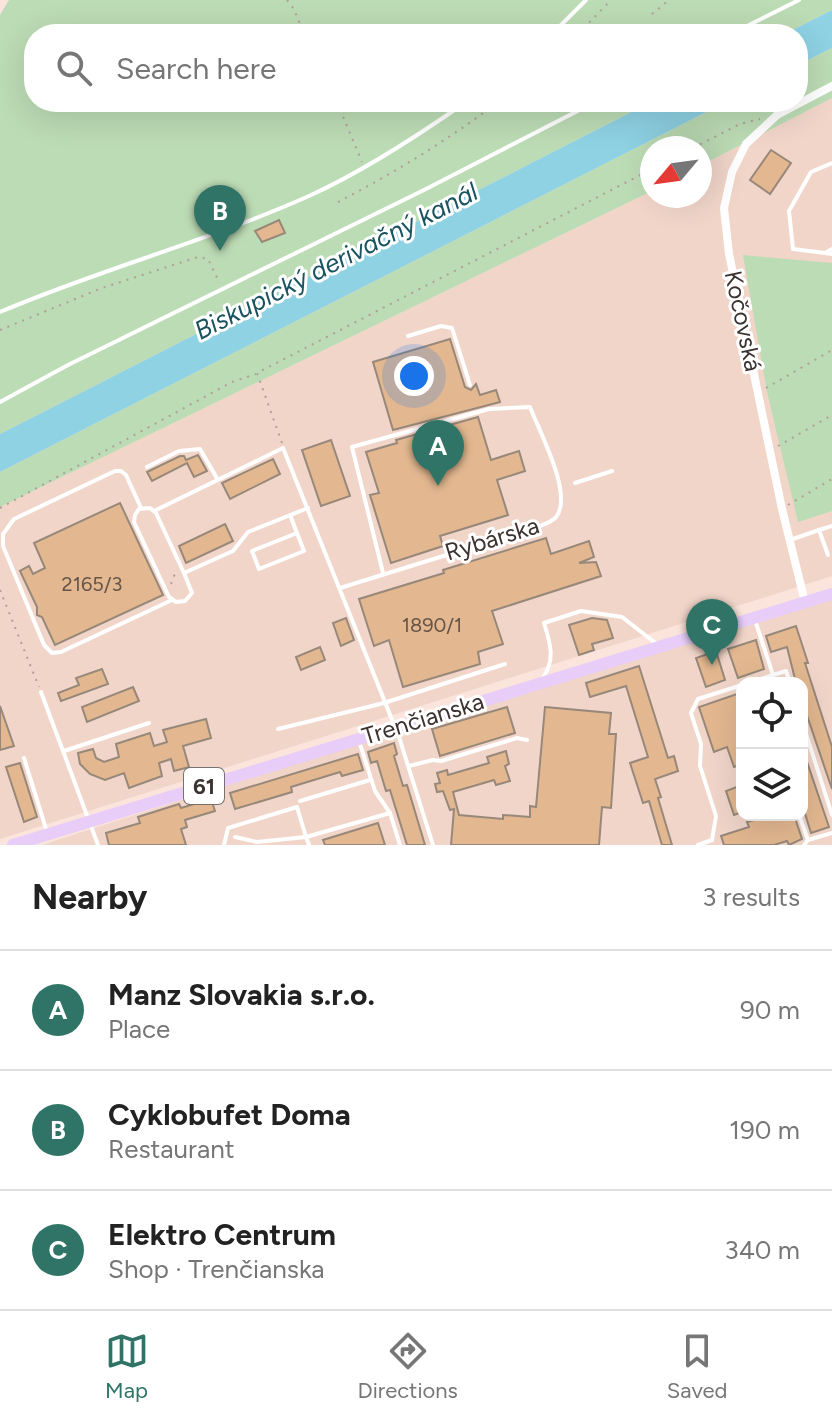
<!DOCTYPE html>
<meta charset="utf-8">
<style>
:root{--surface:#fff;--page:#f2f2f2;--text:#222;--muted:#767676;--line:#e0e0e0;--accent:#2f7467}
body{margin:0;font-family:Figtree,sans-serif;background:var(--page);color:var(--text)}
.controls{position:absolute;right:24px;bottom:24px;display:grid;overflow:hidden;border-radius:16px;box-shadow:0 8px 32px #0002}
.controls button{width:72px;height:72px;display:grid;place-items:center;padding:0;border:0;border-bottom:2px solid var(--line);background:var(--surface);color:var(--text);font:40px sans-serif}
.compass{position:absolute;left:640px;top:136px;width:72px;height:72px;border-radius:50%;background:var(--surface);box-shadow:0 8px 32px #0002;rotate:241deg}
.you{position:absolute;left:414px;top:376px;width:28px;height:28px;margin:-20px;border:6px solid #fff;border-radius:50%;background:#1a73e8;box-shadow:0 0 0 12px #1a73e833}
.badge{display:grid;place-items:center;width:52px;height:52px;border-radius:50%;background:var(--accent);color:#fff;font-size:26px;font-weight:700}
.pin{position:absolute;translate:-50% -66px;filter:drop-shadow(0 2px 4px #0008)}
.pin::after{content:'';position:absolute;top:42px;width:28px;height:24px;background:inherit;clip-path:polygon(0 0,100% 0,50% 100%)}
.list{margin:0;padding:0;list-style:none}
h2{display:flex;justify-content:space-between;align-items:center;height:104px;margin:0;padding:0 32px;font-size:34px}
h2 small{font-size:26px;font-weight:400;color:var(--muted)}
.list li{display:grid;grid-template-columns:52px 1fr auto;gap:24px;align-items:center;box-sizing:border-box;height:120px;padding:0 32px;border-top:2px solid var(--line)}
.list b{display:block;font-size:30px;white-space:nowrap}
.list p{margin:0;font-size:26px;white-space:nowrap;color:var(--muted)}
.list em{font-size:26px;font-style:normal;color:var(--muted)}
.icon{flex:none;width:44px;height:44px;fill:none;stroke:currentColor;stroke-width:2;stroke-linecap:round;stroke-linejoin:round}
.map{position:relative;flex:none;width:832px;height:845px;overflow:hidden}
.search{position:absolute;background:var(--surface);box-shadow:0 8px 32px #0002;left:24px;right:24px;top:24px;height:88px;display:flex;align-items:center;gap:20px;box-sizing:border-box;padding:0 28px;border-radius:32px;color:var(--muted);font-size:30px}
.sheet{height:464px;background:var(--surface)}
nav{display:flex;justify-content:space-around;align-items:center;box-sizing:border-box;height:112px;border-top:2px solid var(--line);background:var(--surface);font-size:22px;color:var(--muted)}
nav a{display:grid;justify-items:center;gap:4px}
nav .on{color:var(--accent)}
.map>svg:first-child{display:block}
.built{fill:#f1d5c9;fill-rule:evenodd}
.green{fill:#bcdcb5}
.water{fill:#8ed2e4}
.building{fill:#e3b890;stroke:#97887a;stroke-width:2}
.lines{fill:none;stroke-linecap:round;stroke-linejoin:round}
.path{stroke:#b09f98;stroke-width:2;stroke-dasharray:2 6;stroke-linecap:butt}
.lane{stroke:#fff;stroke-width:4}
.street{stroke:#fff;stroke-width:8}
.primary{stroke:#e7cdf8;stroke-width:12}
.labels{text-anchor:middle;stroke-width:6;stroke-linejoin:round;paint-order:stroke}
.number-label{font-size:20px;fill:#665448}
.shield{fill:#fff;stroke:#76706e;stroke-width:2}
.shield-label{font-size:22px;font-weight:bold;fill:#3c3330}
.street-label{font-size:24px;fill:#3c3330;stroke:#fff}
.water-label{font-size:26px;font-style:italic;fill:#1a5360;stroke:#fff}
</style>
<div class="map">
<svg width="832" height="845" viewBox="0 0 832 845">
<rect width="100%" height="100%" fill="#fae4db"/>
<!-- built -->
<g class="built">
<polygon points="832,98 832,576 0,839 0,507 652,191 652,196 700,196 700,166"/>
<path d="M832,594V845H42L227,785ZM742,683H802V815H742Z"/>
</g>
<!-- green -->
<g class="green">
<polygon points="9,0 832,0 832,10 785,34 34,34 34,102 651,102 0,434 0,15"/>
<polygon points="832,48 832,98 700,166 700,148 652,148 652,191 0,507 0,472 726,102 798,102 798,65"/>
<polygon points="743,255 832,263 832,511 798,522 767,392"/>
</g>
<!-- water -->
<g class="water">
<polygon points="832,10 832,48 798,65 798,34 785,34"/>
<polygon points="651,102 726,102 0,472 0,434"/>
</g>
<!-- building -->
<g class="building">
<polygon points="771,150 791,163 770,194 750,180"/>
<polygon points="279,220 285,233 262,242 255,231"/>
<polygon points="450,339 465,387 471,390 476,384 480,395 496,390 500,402 393,430 373,362"/>
<polygon points="478,417 491,460 519,451 525,471 497,480 508,515 440,536 443,546 391,563 370,495 379,493 366,452 397,443 396,440"/>
<polygon points="331,440 350,496 321,506 302,450"/>
<polygon points="198,455 207,471 194,477 187,463 152,481 147,472 180,456 184,456 186,460"/>
<polygon points="273,459 280,474 230,499 222,483"/>
<polygon points="120,503 163,595 55,645 42,617 37,615 37,607 20,571 29,566 33,574 45,568 34,543"/>
<polygon points="225,524 233,541 186,563 179,546"/>
<polygon points="546,538 551,554 589,541 594,557 579,563 596,562 601,576 492,611 503,644 478,652 480,664 403,687 389,640 374,646 359,599 444,573 443,570"/>
<polygon points="346,618 354,640 341,646 333,623"/>
<polygon points="592,618 607,620 613,638 592,644 594,650 579,655 569,625"/>
<polygon points="796,626 808,663 805,663 832,747 832,789 802,701 802,683 796,683 787,647 771,652 766,636"/>
<polygon points="756,640 764,669 738,678 728,649"/>
<polygon points="320,647 325,660 301,670 296,657"/>
<polygon points="716,651 725,680 706,687 696,658"/>
<polygon points="639,666 668,758 674,756 678,771 655,779 661,797 658,798 672,845 662,845 649,801 643,803 630,763 648,757 626,686 590,697 586,683"/>
<polygon points="102,669 108,684 61,701 58,693 79,685 76,678"/>
<polygon points="133,687 139,701 87,722 82,707"/>
<polygon points="737,694 738,697 742,696 742,764 734,767 727,747 714,752 699,707"/>
<polygon points="0,706 14,746 0,750"/>
<polygon points="507,707 515,733 440,756 432,729"/>
<polygon points="545,707 611,713 609,734 616,734 611,808 602,807 599,845 451,845 454,809 450,810 443,791 437,792 435,784 440,783 437,773 447,770 448,775 489,763 487,757 506,751 509,764 505,766 510,781 496,785 494,780 453,792 459,815 503,819 503,815 530,817 530,806 536,807"/>
<polygon points="206,719 211,738 183,746 189,767 174,771 171,759 159,763 162,776 129,788 124,773 105,780 90,774 80,764 78,753 93,749 96,758 104,762 119,757 116,744 150,733 154,746 167,742 163,730"/>
<polygon points="394,743 397,754 394,756 403,786 407,785 425,845 407,845 390,790 386,791 377,761 371,763 368,752"/>
<polygon points="802,747 829,827 811,833 802,804"/>
<polygon points="358,754 363,770 342,776 340,772 291,787 292,792 235,809 230,793"/>
<polygon points="20,763 37,817 24,822 6,767"/>
<polygon points="742,785 742,812 734,815 726,791"/>
<polygon points="211,799 215,811 185,820 187,827 181,829 186,845 109,845 106,833 140,823 138,817 179,804 181,808"/>
<polygon points="757,815 794,815 802,839 789,845 787,841 774,845 724,845 721,836 749,827 747,822 758,819"/>
<polygon points="378,823 385,845 325,845 323,840"/>
</g>
<g class="lines">
<!-- path -->
<g class="path">
<polyline points="287,0 294,9 304,34"/>
<polyline points="652,14 669,0"/>
<polyline points="578,34 611,0"/>
<polyline points="337,102 362,162"/>
<polyline points="693,148 740,124 760,119"/>
<path d="M338,202C394,173 448,140 498,102"/>
<polyline points="0,330 102,288 198,257 208,259 219,282"/>
<polyline points="766,388 832,350"/>
<polyline points="282,443 257,373 652,169"/>
<polyline points="778,446 832,415"/>
<polyline points="788,505 832,479"/>
<polyline points="0,508 232,382 256,374"/>
<polyline points="171,584 176,571"/>
<polyline points="0,590 39,687"/>
</g>
<!-- lane -->
<g class="lane">
<polyline points="552,34 586,0"/>
<polyline points="731,34 799,0"/>
<polyline points="832,249 825,253 832,254"/>
<polyline points="825,253 793,249 789,211 811,172 832,163"/>
<path d="M0,312C101,269 208,241 309,196C364,171 416,137 466,102"/>
<polyline points="408,336 441,326 452,328 470,385"/>
<polyline points="0,402 68,365 424,190 595,102"/>
<polyline points="147,467 179,451 200,449 218,480"/>
<polyline points="575,483 612,471"/>
<polyline points="141,508 126,475 121,471 115,471 14,519 3,534 3,546 44,645 52,653 61,652 172,600"/>
<polyline points="154,511 283,448 399,737 433,845"/>
<polyline points="290,515 304,551 259,569 252,551 297,533"/>
<polyline points="819,530 832,526"/>
<polyline points="790,540 819,530 828,555"/>
<polyline points="184,573 192,593 185,601 176,602 169,597 134,522 135,515 139,509 150,508 156,513 184,573 233,551 248,532 308,508"/>
<path d="M340,588L540,526C545,524 553,521 556,517C574,495 539,431 530,407L489,409L352,447L383,573"/>
<polyline points="773,675 786,671 790,683"/>
<path d="M541,680C556,661 551,645 544,623L581,611L622,617L658,645"/>
<polyline points="748,683 773,675 755,620"/>
<polyline points="41,692 98,845"/>
<polyline points="802,721 832,815"/>
<polyline points="278,729 384,703 505,664"/>
<polyline points="359,741 375,791 390,813 400,845"/>
<polyline points="64,751 149,723"/>
<polyline points="24,758 47,832"/>
<polyline points="409,766 433,760 441,761 517,738 527,740"/>
<polyline points="300,801 370,780"/>
<polyline points="799,815 808,840 804,845"/>
<polyline points="808,840 832,833"/>
<polyline points="224,845 228,828 297,807 306,837 257,842 235,837"/>
<polyline points="309,845 306,837 390,813"/>
<polyline points="698,845 712,840 716,816 700,766 701,744 691,713 698,699 742,685"/>
</g>
<!-- street -->
<polyline class="street" points="805,602 782,509 729,254 724,208 732,172 746,144 777,115 832,86"/>
<!-- primary -->
<polyline class="primary" points="13,845 832,594"/>
</g>
<g class="labels">
<!-- number labels -->
<g class="number-label">
<text x="92" y="591">2165/3</text>
<text x="432" y="632">1890/1</text>
</g>
<!-- shield labels -->
<rect class="shield" x="184" y="768" width="40" height="36" rx="6"/>
<g class="shield-label">
<text x="204" y="794">61</text>
</g>
<!-- street labels -->
<g class="street-label">
<text transform="translate(743 321) rotate(78)" y="8">Kočovská</text>
<text transform="translate(492 539) rotate(-17)" y="8">Rybárska</text>
<text transform="translate(423 719) rotate(-17)" y="8">Trenčianska</text>
</g>
<!-- water labels -->
<g class="water-label">
<text transform="translate(336 261) rotate(-27)" y="9">Biskupický derivačný kanál</text>
</g>
</g>
</svg>
<div class="controls">
<button><svg class="icon" aria-label="locate" viewBox="0 0 24 24"><circle cx="12" cy="12" r="6"/><path d="M12 2v4M12 18v4M2 12h4M18 12h4"/></svg></button>
<button><svg class="icon" aria-label="layers" viewBox="0 0 24 24"><path d="M12 4l9 5-9 5-9-5zM3 14l9 5 9-5"/></svg></button>
</div>
<svg class="compass" viewBox="-18 -18 36 36"><path d="M0-13l5 13h-10z" fill="#e53935"/><path d="M0 13l5-13h-10z" fill="#767676"/></svg>
<div class="you"></div>
<div class="pin badge" style="left:438px;top:486px">A</div>
<div class="pin badge" style="left:220px;top:251px">B</div>
<div class="pin badge" style="left:712px;top:665px">C</div>
<div class="search"><svg class="icon" aria-label="search" viewBox="0 0 24 24"><circle cx="10" cy="10" r="6"/><path d="M15 15l6 6"/></svg>Search here</div>
</div>
<section class="sheet">
<h2>Nearby<small>3 results</small></h2>
<ul class="list">
<li><span class="badge">A</span><div><b>Manz Slovakia s.r.o.</b><p>Place</p></div><em>90 m</em></li>
<li><span class="badge">B</span><div><b>Cyklobufet Doma</b><p>Restaurant</p></div><em>190 m</em></li>
<li><span class="badge">C</span><div><b>Elektro Centrum</b><p>Shop · Trenčianska</p></div><em>340 m</em></li>
</ul>
</section>
<nav>
<a class="on"><svg class="icon" aria-label="map" viewBox="0 0 24 24"><path d="M3 6l6-2 6 2 6-2v14l-6 2-6-2-6 2zM9 4v14M15 6v14"/></svg>Map</a>
<a><svg class="icon" aria-label="directions" viewBox="0 0 24 24"><path d="M12 3l9 9-9 9-9-9zM9 14v-3h6M13 9l2 2-2 2"/></svg>Directions</a>
<a><svg class="icon" aria-label="saved" viewBox="0 0 24 24"><path d="M7 4h10v16l-5-4-5 4z"/></svg>Saved</a>
</nav>
